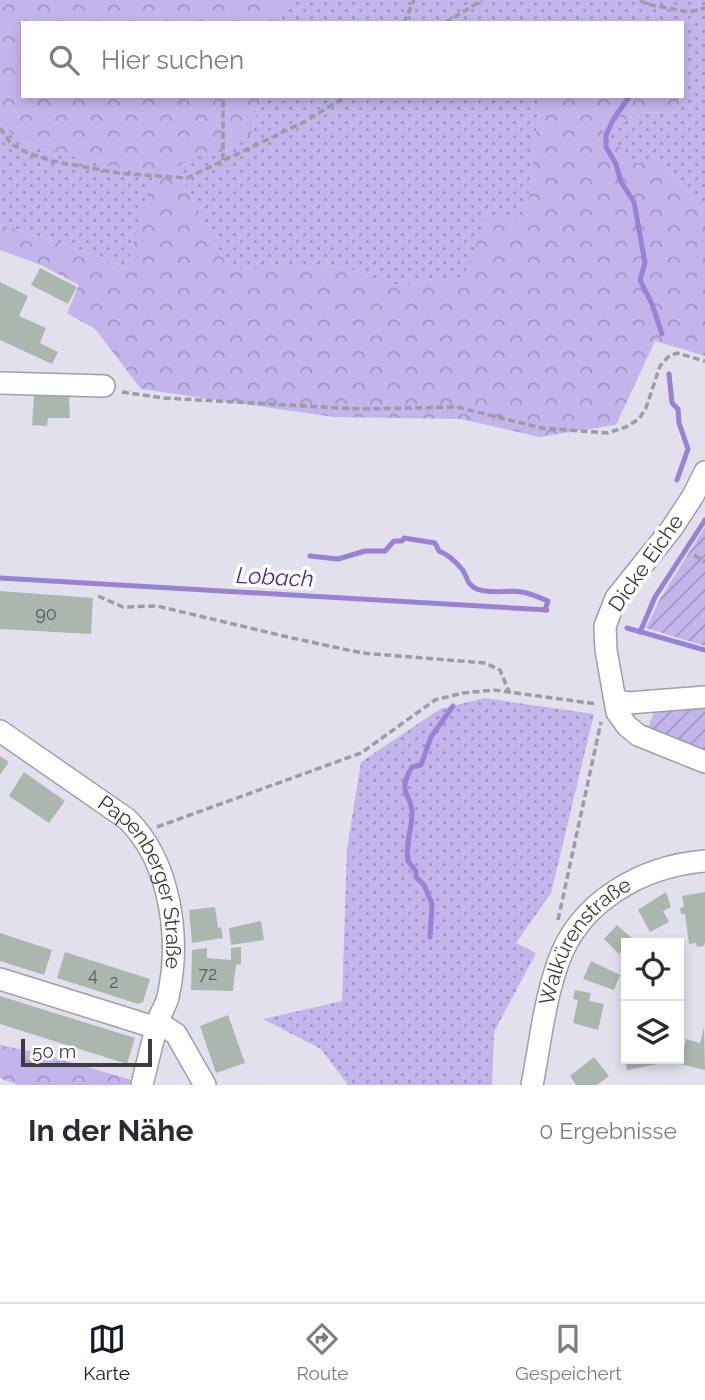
<!DOCTYPE html>
<html lang="de">
<meta charset="utf-8">
<style>
:root{--surface:#fff;--page:#f2f2f3;--text:#2b2b33;--muted:#7c7c81;--line:#e1e1e2;--accent:#111827}
body{margin:0;font-family:Raleway,sans-serif;background:var(--page);color:var(--text)}
.controls{position:absolute;right:21px;bottom:21px;display:grid;overflow:hidden;border-radius:0px;box-shadow:0 4px 10px #0003}
.controls button{width:63px;height:63px;display:grid;place-items:center;padding:0;border:0;border-bottom:2px solid var(--line);background:var(--surface);color:var(--text);font:35px sans-serif}
.scale{position:absolute;left:21px;bottom:18px;width:131px;box-sizing:border-box;padding-left:7px;border:4px solid #3d3c41;border-top:0;font-size:19px;line-height:24px;white-space:nowrap;color:#3d3c41;-webkit-text-stroke:5px #fff;paint-order:stroke}
.list{margin:0;padding:0;list-style:none}
h2{display:flex;justify-content:space-between;align-items:center;height:91px;margin:0;padding:0 28px;font-size:30px}
h2 small{font-size:23px;font-weight:400;color:var(--muted)}
.icon{flex:none;width:38px;height:38px;fill:none;stroke:currentColor;stroke-width:2;stroke-linecap:round;stroke-linejoin:round}
.map{position:relative;flex:none;width:705px;height:1085px;overflow:hidden}
.search{position:absolute;background:var(--surface);box-shadow:0 4px 10px #0003;left:21px;right:21px;top:21px;height:77px;display:flex;align-items:center;gap:18px;box-sizing:border-box;padding:0 24px;border-radius:0px;color:var(--muted);font-size:26px}
.sheet{height:217px;background:var(--surface)}
nav{display:flex;justify-content:space-around;align-items:center;box-sizing:border-box;height:98px;border-top:2px solid var(--line);background:var(--surface);font-size:19px;color:var(--muted)}
nav a{display:grid;justify-items:center;gap:4px}
nav .on{color:var(--accent)}
.map>svg:first-child{display:block}
.grass{fill:url(#grass-dots)}
.forest{fill:url(#forest-crowns)}
.garden{fill:url(#garden-furrows)}
.lines{fill:none;stroke-linecap:round;stroke-linejoin:round}
.stream{stroke:#9981d4;stroke-width:5}
.building{fill:#abb7ae}
.minor-casing{stroke:#a09daa;stroke-width:24}
.path{stroke:#9d9ba5;stroke-width:3.5;stroke-dasharray:7 3.5;stroke-linecap:butt}
.minor{stroke:#fff;stroke-width:21}
.labels{text-anchor:middle;stroke-width:7;stroke-linejoin:round;paint-order:stroke}
.number-label{font-size:18px;fill:#585b5c}
.street-label{font-size:21px;fill:#3d3c41;stroke:#fff}
.water-label{font-size:23px;font-style:italic;fill:#502b8c;stroke:#fff}
</style>
<div class="map">
<svg width="705" height="1085" viewBox="0 0 705 1085">
<defs>
<pattern id="grass-dots" width="8" height="8" patternUnits="userSpaceOnUse" patternTransform="scale(1.75)"><rect width="8" height="8" fill="#c3b5eb"/><path d="M2 2h.1M6 6h.1" fill="none" stroke="#a094c0" stroke-width="1.8" stroke-linecap="round"/></pattern>
<pattern id="forest-crowns" width="20" height="18" patternUnits="userSpaceOnUse" patternTransform="scale(1.75)"><rect width="20" height="18" fill="#c3b5eb"/><path d="M2 6a3 3 0 1 1 6 0M12 15a3 3 0 1 1 6 0" fill="none" stroke="#a094c0"/></pattern>
<pattern id="garden-furrows" width="10" height="10" patternUnits="userSpaceOnUse" patternTransform="scale(1.75)"><rect width="10" height="10" fill="#c3b5eb"/><path d="M-1 1l2-2M0 10L10 0M9 11l2-2" fill="none" stroke="#a094c0"/></pattern>
</defs>
<rect width="100%" height="100%" fill="#e3e0ee"/>
<!-- grass -->
<g class="grass">
<polygon points="286,0 705,0 705,214 659,158 639,166 603,131 640,113 677,112 685,83 682,79 682,23 280,23"/>
<polygon points="261,96 540,96 526,221 487,219 464,277 390,285 344,266 229,270 175,165 251,135"/>
<polygon points="5,129 31,146 154,175 127,269 101,257 0,224 0,132"/>
<polygon points="485,698 594,714 551,893 516,943 536,953 494,1032 492,1085 348,1085 321,1049 263,1019 342,1001 347,849 361,762 440,709"/>
</g>
<!-- forest -->
<g class="forest">
<polygon points="0,0 286,0 280,23 23,23 23,96 261,96 251,135 176,166 229,270 344,266 390,285 463,277 487,219 526,220 540,96 681,96 677,112 640,113 603,131 639,165 659,158 705,214 705,356 655,341 616,425 539,437 461,419 334,417 141,389 95,329 67,313 79,285 41,265 0,250 0,224 101,257 126,269 153,176 31,146 5,129 0,132"/>
<polygon points="0,1045 39,1053 149,1085 18,1085 0,1078"/>
</g>
<!-- garden -->
<g class="garden">
<polygon points="705,527 705,646 646,628 660,599"/>
<polygon points="705,703 705,753 647,730 656,707"/>
</g>
<g class="lines">
<!-- stream -->
<g class="stream">
<polyline points="630,96 614,118 606,135 606,147 616,164 621,182 634,202 645,263 640,280 652,304 662,334"/>
<polyline points="669,374 672,403 678,409 679,423 688,449 677,480"/>
<path d="M310,556L338,559L365,551H385L394,541H402L404,538L435,543L439,551C449,555 455,561 461,568C468,575 465,584 477,589C492,595 507,589 522,592C529,593 541,598 548,601L545,610"/>
<polyline points="0,578 547,610"/>
<polyline points="627,628 705,650"/>
<polyline points="640,632 655,597 705,520"/>
<path d="M430,937L432,904L424,885L416,877V871L408,861C405,843 411,833 412,816C414,794 395,796 412,767L421,765L431,737L453,706"/>
</g>
</g>
<!-- building -->
<g class="building">
<polygon points="40,268 77,287 68,304 31,285"/>
<polygon points="0,282 28,296 19,316 46,328 40,343 58,352 52,364 0,340"/>
<polygon points="34,395 69,397 70,418 48,418 47,426 32,425"/>
<polygon points="0,591 93,598 91,634 0,629"/>
<polygon points="0,756 9,762 0,775"/>
<polygon points="24,772 65,801 49,823 9,796"/>
<polygon points="666,892 671,907 663,911 669,922 650,932 638,910"/>
<polygon points="705,892 705,942 704,946 697,947 696,943 689,944 685,914 681,914 680,908 684,907 682,896"/>
<polygon points="215,907 218,928 221,927 223,938 192,943 189,910"/>
<polygon points="261,921 264,940 231,945 229,928"/>
<polygon points="617,925 633,939 626,943 619,954 604,939"/>
<polygon points="0,933 52,950 44,975 0,961"/>
<polygon points="241,947 241,964 236,965 233,991 191,990 192,950 207,948 207,958 231,960 231,948"/>
<polygon points="65,952 150,979 143,1002 138,1004 57,978"/>
<polygon points="591,961 620,975 614,990 583,979"/>
<polygon points="575,990 591,993 589,1001 604,1004 598,1030 573,1023 578,1000 573,999"/>
<polygon points="0,996 135,1038 127,1064 0,1024"/>
<polygon points="228,1015 245,1063 216,1073 200,1026"/>
<polygon points="704,1027 705,1070 680,1064 686,1039 700,1043"/>
<polygon points="626,1043 626,1059 664,1059 664,1063 627,1070 622,1044"/>
<polygon points="594,1057 609,1076 597,1085 576,1085 570,1076"/>
</g>
<g class="lines">
<defs>
<g id="minor">
<polyline points="0,383 104,386"/>
<polyline points="705,472 693,496 672,528 616,598 605,626 606,650 617,712 627,726 638,735 705,762"/>
<polyline points="615,700 628,703 705,697"/>
<path id="s1" d="M0,731L127,819C171,862 181,939 168,997C166,1006 160,1013 158,1022C152,1043 147,1064 142,1085"/>
<polyline points="0,979 157,1028"/>
<polyline points="158,1022 176,1034 205,1085"/>
<path id="s2" d="M532,1085C540,1045 544,1002 558,963C579,901 643,866 705,861"/>
</g>
</defs>
<!-- minor casing -->
<use href="#minor" class="minor-casing"/>
<!-- path -->
<g class="path">
<polyline points="640,0 646,4 689,12 705,8"/>
<polyline points="404,23 414,0"/>
<polyline points="445,23 482,0"/>
<polyline points="0,128 11,144 28,153 52,161 118,173 187,178 304,122 347,96"/>
<polyline points="223,160 223,100"/>
<polyline points="122,392 164,398 359,409 457,407 542,428 607,433 626,427 639,419 646,408 660,366 668,357 677,353 705,361"/>
<polyline points="694,555 705,562"/>
<polyline points="98,596 123,607 157,606 292,638 362,653 485,663 500,670 509,692"/>
<polyline points="157,827 361,753 435,700 463,693 494,690 597,704"/>
<polyline points="558,920 601,722"/>
</g>
<!-- minor -->
<use href="#minor" class="minor"/>
</g>
<g class="labels">
<!-- number labels -->
<g class="number-label">
<text x="46" y="620">90</text>
<text x="208" y="980">72</text>
<text x="93" y="981">4</text>
<text x="114" y="988">2</text>
</g>
<!-- street labels -->
<g class="street-label">
<text transform="translate(646 563) rotate(-55)" y="7">Dicke Eiche</text>
<text dy="7" stroke="none"><textPath href="#s1" startOffset="219">Papenberger Straße</textPath></text>
<text dy="7" stroke="none"><textPath href="#s2" startOffset="158">Walkürenstraße</textPath></text>
</g>
<!-- water labels -->
<g class="water-label">
<text transform="translate(275 577) rotate(3)" y="8">Lobach</text>
</g>
</g>
</svg>
<div class="controls">
<button><svg class="icon" aria-label="locate" viewBox="0 0 24 24"><circle cx="12" cy="12" r="6"/><path d="M12 2v4M12 18v4M2 12h4M18 12h4"/></svg></button>
<button><svg class="icon" aria-label="layers" viewBox="0 0 24 24"><path d="M12 4l9 5-9 5-9-5zM3 14l9 5 9-5"/></svg></button>
</div>
<div class="scale">50 m</div>
<div class="search"><svg class="icon" aria-label="search" viewBox="0 0 24 24"><circle cx="10" cy="10" r="6"/><path d="M15 15l6 6"/></svg>Hier suchen</div>
</div>
<section class="sheet">
<h2>In der Nähe<small>0 Ergebnisse</small></h2>
<ul class="list">
</ul>
</section>
<nav>
<a class="on"><svg class="icon" aria-label="map" viewBox="0 0 24 24"><path d="M3 6l6-2 6 2 6-2v14l-6 2-6-2-6 2zM9 4v14M15 6v14"/></svg>Karte</a>
<a><svg class="icon" aria-label="directions" viewBox="0 0 24 24"><path d="M12 3l9 9-9 9-9-9zM9 14v-3h6M13 9l2 2-2 2"/></svg>Route</a>
<a><svg class="icon" aria-label="saved" viewBox="0 0 24 24"><path d="M7 4h10v16l-5-4-5 4z"/></svg>Gespeichert</a>
</nav>
